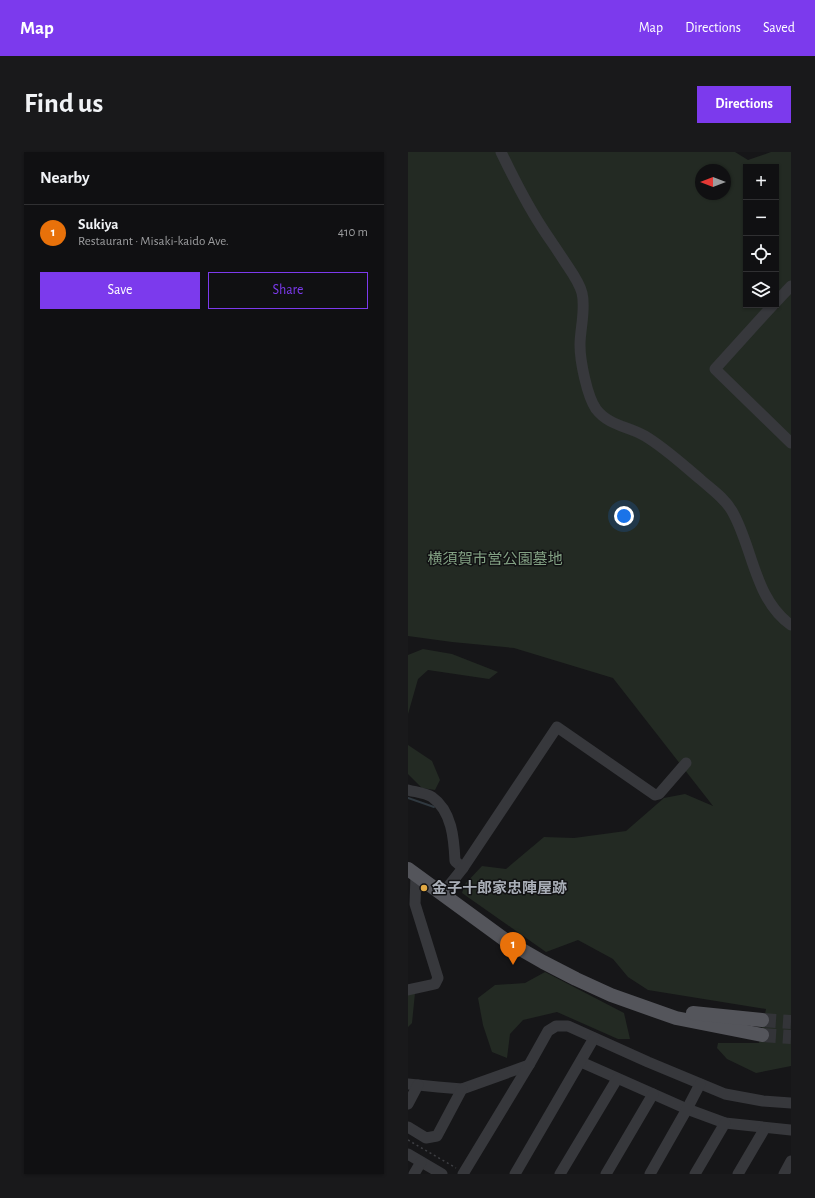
<!DOCTYPE html>
<meta charset="utf-8">
<style>
:root{--surface:#101012;--page:#19191b;--text:#f1f3f6;--muted:#9c9d9f;--line:#303032;--accent:#7c3aed}
body{margin:0;font-family:"Alegreya Sans","Noto Sans JP",sans-serif;background:var(--page);color:var(--text)}
.controls{position:absolute;right:12px;top:12px;display:grid;overflow:hidden;border-radius:0px;box-shadow:0 1px 3px #0004}
.controls button{width:36px;height:36px;display:grid;place-items:center;padding:0;border:0;border-bottom:1px solid var(--line);background:var(--surface);color:var(--text);font:20px sans-serif}
.compass{position:absolute;left:287px;top:12px;width:36px;height:36px;border-radius:50%;background:var(--surface);box-shadow:0 1px 3px #0004;rotate:270deg}
.you{position:absolute;left:216px;top:364px;width:14px;height:14px;margin:-10px;border:3px solid #fff;border-radius:50%;background:#1a73e8;box-shadow:0 0 0 6px #1a73e833}
.badge{display:grid;place-items:center;width:26px;height:26px;border-radius:50%;background:var(--accent);color:#fff;font-size:13px;font-weight:700}
.pin{position:absolute;translate:-50% -33px;filter:drop-shadow(0 1px 2px #0008)}
.pin::after{content:'';position:absolute;top:21px;width:14px;height:12px;background:inherit;clip-path:polygon(0 0,100% 0,50% 100%)}
.list{margin:0;padding:0;list-style:none}
h2{display:flex;justify-content:space-between;align-items:center;height:52px;margin:0;padding:0 16px;font-size:17px}
h2 small{font-size:13px;font-weight:400;color:var(--muted)}
.list li{display:grid;grid-template-columns:26px 1fr auto;gap:12px;align-items:center;box-sizing:border-box;height:56px;padding:0 16px;border-top:1px solid var(--line)}
.list b{display:block;font-size:15px;white-space:nowrap}
.list p{margin:0;font-size:13px;white-space:nowrap;color:var(--muted)}
.list em{font-size:13px;font-style:normal;color:var(--muted)}
.actions{display:flex;gap:8px;padding:12px 16px}
.actions a{flex:1;padding:9px 0;border:1px solid var(--accent);border-radius:0px;text-align:center;font-size:14px;color:var(--accent)}
.actions .main{background:var(--accent);color:#fff}
.icon{flex:none;width:22px;height:22px;fill:none;stroke:currentColor;stroke-width:2;stroke-linecap:round;stroke-linejoin:round}
.map{position:relative;flex:none;width:383px;height:1022px;overflow:hidden;border-radius:0px}
header{display:flex;align-items:center;gap:24px;box-sizing:border-box;height:56px;padding:0 20px;background:var(--accent);color:#fff}
header strong{font-size:19px}
nav{display:flex;gap:22px;margin-inline-start:auto;font-size:14px}
.intro{display:flex;align-items:center;justify-content:space-between;box-sizing:border-box;height:96px;padding:0 24px}
h1{margin:0;font-size:28px}
.button{padding:10px 18px;border-radius:0px;background:var(--accent);color:#fff;font-size:14px;font-weight:700}
main{display:flex;gap:24px;padding:0 24px}
aside{flex:1;background:var(--surface);border-radius:0px;box-shadow:0 1px 3px #0004}
.map>svg:first-child{display:block}
.green{fill:#232a23;fill-rule:evenodd}
.lines{fill:none;stroke-linecap:round;stroke-linejoin:round}
.stream{stroke:#303940;stroke-width:2}
.major-tunnel{stroke:#333438;stroke-width:14;stroke-dasharray:14 7;stroke-linecap:butt}
.path{stroke:#3e3f43;stroke-width:1.5;stroke-dasharray:2 3;stroke-linecap:butt}
.minor{stroke:#37383c;stroke-width:11}
.major{stroke:#54555b;stroke-width:14}
.poi-dot{fill:#e2a944;stroke:#111113;stroke-width:1.5}
.labels{text-anchor:middle;stroke-width:3;stroke-linejoin:round;paint-order:stroke}
.park-label{font-size:15px;fill:#82a083;stroke:#111113}
.poi-label{font-size:15px;font-weight:bold;fill:#a9aeb7;stroke:#111113;text-anchor:start}
</style>
<header>
<strong>Map</strong>
<nav><a>Map</a><a>Directions</a><a>Saved</a></nav>
</header>
<div class="intro"><h1>Find us</h1><a class="button">Directions</a></div>
<main>
<aside>
<h2>Nearby<small></small></h2>
<ul class="list">
<li><span class="badge" style="background:#e8710a">1</span><div><b>Sukiya</b><p>Restaurant · Misaki-kaido Ave.</p></div><em>410 m</em></li>
</ul>
<div class="actions"><a class="main">Save</a><a>Share</a></div>
</aside>
<div class="map">
<svg width="383" height="1022" viewBox="0 0 383 1022">
<rect width="100%" height="100%" fill="#161618"/>
<!-- green -->
<g class="green">
<path d="M0,0H327L340,8L363,0H383V914L348,921L319,907L309,896L310,891H351L358,857L240,838L220,825L205,807L170,788L138,800L54,741L57,732L74,714L98,717L136,685L166,686L218,679L256,646L277,642L305,654L205,526L106,496L44,490L0,484ZM338,15H368V153H338ZM293,18H317V42H293Z"/>
<polygon points="15,497 44,502 90,520 81,527 20,518 10,527 0,562 0,503"/>
<polygon points="0,593 24,609 32,628 27,638 14,636 0,622"/>
<polygon points="137,820 216,861 222,887 210,887 149,860 115,868 102,882 99,906 84,900 75,873 70,846 87,833 117,831"/>
<polygon points="0,836 7,841 4,871 0,875"/>
</g>
<g class="lines">
<!-- stream -->
<polyline class="stream" points="0,646 26,655"/>
<!-- major-tunnel -->
<g class="major-tunnel">
<polyline points="354,868 383,870"/>
<polyline points="354,883 383,885"/>
</g>
<!-- path -->
<polyline class="path" points="0,988 48,1016"/>
<!-- minor -->
<g class="minor">
<path d="M93,0C105,25 118,51 133,74C140,85 148,96 155,107C162,118 171,129 174,141C178,157 172,177 172,193C172,209 179,244 188,257C201,274 220,274 237,284C257,296 274,312 292,327C303,337 316,345 324,359C345,395 346,447 383,473"/>
<polyline points="368,150 383,134"/>
<polyline points="365,153 307,217 383,291"/>
<path d="M0,638C7,640 18,641 24,645C44,659 46,687 47,709L55,716"/>
<polyline points="35,741 55,716 149,575 247,643 251,642 278,611"/>
<polyline points="0,838 27,832 30,826 7,752 8,723"/>
<polyline points="173,910 279,957 317,971 383,978"/>
<polyline points="0,932 30,935 54,937 121,913"/>
<polyline points="0,952 10,933"/>
<polyline points="0,975 18,986 29,984 54,937"/>
<polyline points="0,1002 34,1022"/>
<polyline points="6,1022 13,1010"/>
<polyline points="55,1022 121,913 140,879 148,874 160,874 240,910 317,942 355,949 383,951"/>
<polyline points="107,1022 186,886"/>
<polyline points="152,1022 209,927"/>
<polyline points="198,1022 245,942"/>
<polyline points="242,1022 279,957 292,932"/>
<polyline points="287,1022 317,971"/>
<polyline points="330,1022 357,976"/>
<polyline points="376,1022 383,1009"/>
</g>
<!-- major -->
<g class="major">
<polyline points="0,717 100,790 135,810 168,827 203,843 268,866 354,883"/>
<polyline points="285,861 354,868"/>
</g>
</g>
<!-- markers -->
<circle class="poi-dot" cx="16" cy="736" r="4"/>
<g class="labels">
<!-- park labels -->
<g class="park-label">
<text x="87" y="412">横須賀市営公園墓地</text>
</g>
<!-- poi labels -->
<g class="poi-label">
<text x="24" y="741">金子十郎家忠陣屋跡</text>
</g>
</g>
</svg>
<div class="controls">
<button>+</button>
<button>−</button>
<button><svg class="icon" aria-label="locate" viewBox="0 0 24 24"><circle cx="12" cy="12" r="6"/><path d="M12 2v4M12 18v4M2 12h4M18 12h4"/></svg></button>
<button><svg class="icon" aria-label="layers" viewBox="0 0 24 24"><path d="M12 4l9 5-9 5-9-5zM3 14l9 5 9-5"/></svg></button>
</div>
<svg class="compass" viewBox="-18 -18 36 36"><path d="M0-13l5 13h-10z" fill="#e53935"/><path d="M0 13l5-13h-10z" fill="#9c9d9f"/></svg>
<div class="you"></div>
<div class="pin badge" style="left:105px;top:813px;background:#e8710a">1</div>
</div>
</main>
